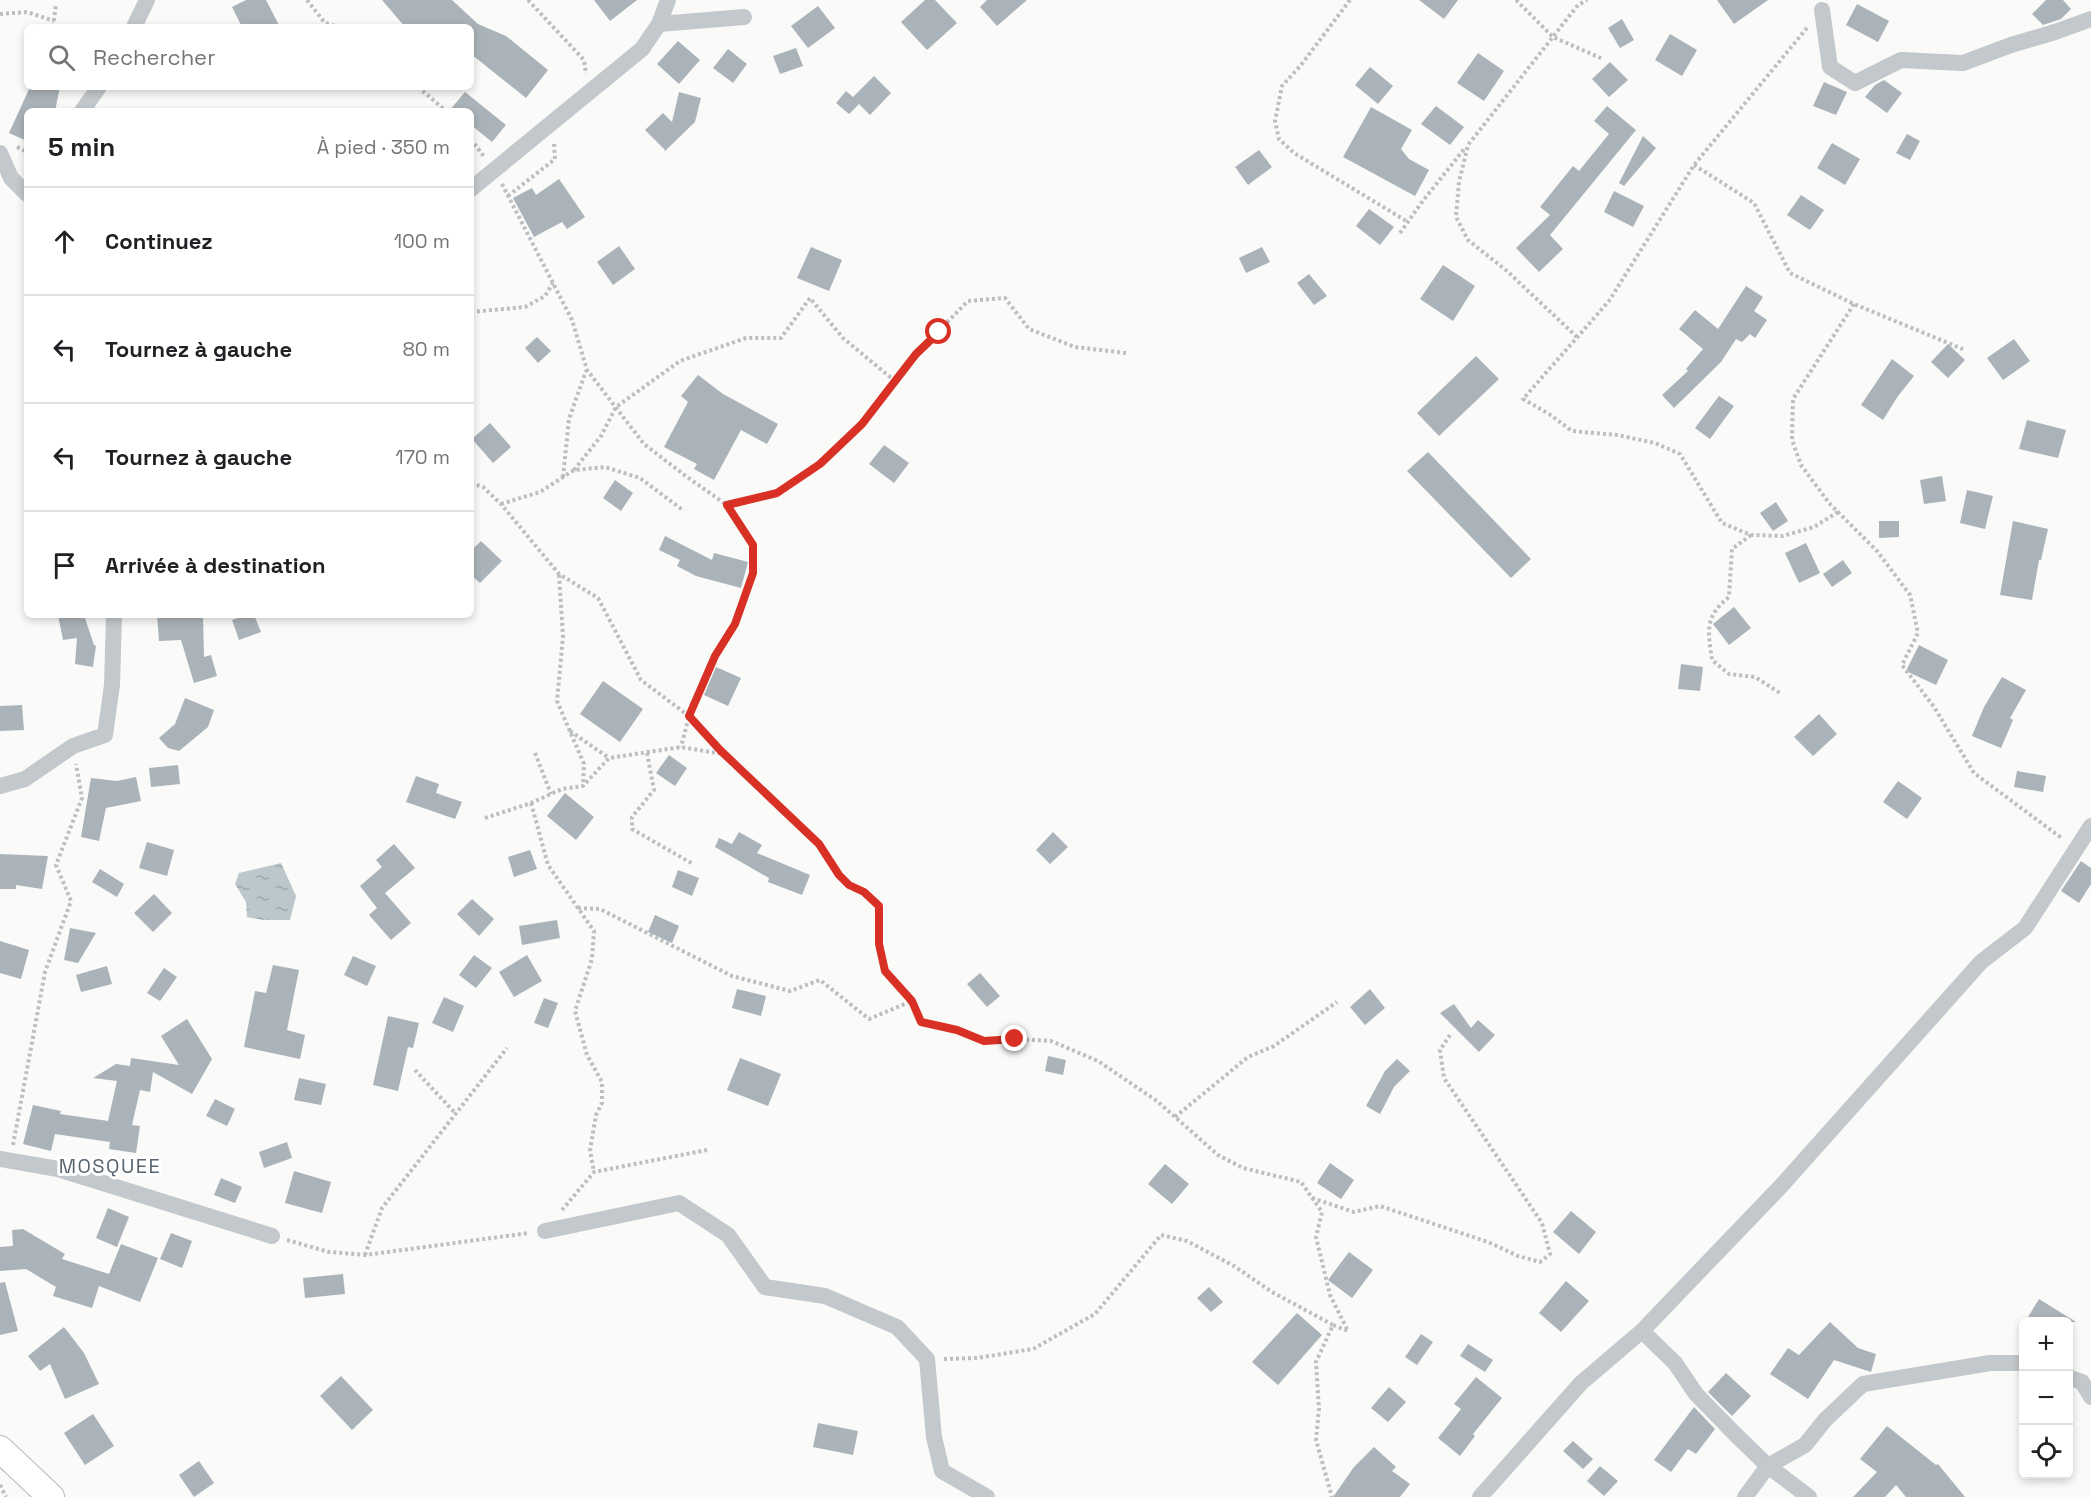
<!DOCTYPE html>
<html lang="fr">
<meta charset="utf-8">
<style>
:root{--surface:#fff;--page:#f2f2f2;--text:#202124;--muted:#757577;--line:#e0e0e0}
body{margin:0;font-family:"Space Grotesk",sans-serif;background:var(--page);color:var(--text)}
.controls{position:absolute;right:18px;bottom:18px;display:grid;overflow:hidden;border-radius:9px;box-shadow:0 3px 9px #0003}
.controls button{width:54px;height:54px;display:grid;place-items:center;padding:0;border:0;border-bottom:2px solid var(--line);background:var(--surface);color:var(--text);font:30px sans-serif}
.stop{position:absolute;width:18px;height:18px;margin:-14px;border:4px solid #d93025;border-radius:50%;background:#fff}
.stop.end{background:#d93025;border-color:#fff;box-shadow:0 2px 6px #0008}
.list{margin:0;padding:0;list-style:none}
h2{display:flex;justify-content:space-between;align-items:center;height:78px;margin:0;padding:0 24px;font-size:26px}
h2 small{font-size:20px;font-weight:400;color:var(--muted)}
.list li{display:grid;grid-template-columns:39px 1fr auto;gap:18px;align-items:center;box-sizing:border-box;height:108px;padding:0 24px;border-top:2px solid var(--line)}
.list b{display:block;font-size:22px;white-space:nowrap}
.list em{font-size:20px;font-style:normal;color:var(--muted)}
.icon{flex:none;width:33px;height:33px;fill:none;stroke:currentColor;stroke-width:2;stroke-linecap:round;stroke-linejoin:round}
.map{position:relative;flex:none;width:2091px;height:1497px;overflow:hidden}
.search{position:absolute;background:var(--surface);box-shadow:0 3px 9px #0003;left:24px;top:24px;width:450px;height:66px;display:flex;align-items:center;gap:15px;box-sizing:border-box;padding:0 21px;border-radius:9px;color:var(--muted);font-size:22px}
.panel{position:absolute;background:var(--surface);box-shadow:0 3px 9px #0003;left:24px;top:108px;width:450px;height:510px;border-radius:9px}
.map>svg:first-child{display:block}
.water{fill:url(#water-ripples)}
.building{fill:#aab3b9}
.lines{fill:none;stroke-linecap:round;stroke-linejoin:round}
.primary-casing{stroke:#b5babe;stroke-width:28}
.path{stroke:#bbbfc2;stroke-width:4;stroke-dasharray:3 3;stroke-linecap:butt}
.street{stroke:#c3c8cc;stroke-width:16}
.primary{stroke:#fff;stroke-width:26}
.route{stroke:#d93025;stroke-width:8}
.labels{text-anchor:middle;stroke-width:6;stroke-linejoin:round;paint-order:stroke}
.neighbourhood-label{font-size:20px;letter-spacing:1.5px;fill:#57646e;stroke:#fff}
</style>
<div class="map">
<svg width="2091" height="1497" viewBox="0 0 2091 1497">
<defs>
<pattern id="water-ripples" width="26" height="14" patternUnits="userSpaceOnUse" patternTransform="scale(1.5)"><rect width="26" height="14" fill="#bbc7cb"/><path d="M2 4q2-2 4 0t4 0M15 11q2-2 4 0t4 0" fill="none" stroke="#9ca6aa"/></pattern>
</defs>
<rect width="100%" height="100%" fill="#fafaf8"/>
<!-- water -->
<polygon class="water" points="281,863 296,896 290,920 263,920 247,917 246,902 235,884 239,873"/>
<!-- building -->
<g class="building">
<polygon points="246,0 266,0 280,27 242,27 232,7"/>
<polygon points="382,0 452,0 478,24 506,36 548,70 526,98 471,54 471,27 405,27"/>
<polygon points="594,0 637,0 610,21"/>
<polygon points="925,0 935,0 957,23 927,50 901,22"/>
<polygon points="987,0 1027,0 997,26 980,7"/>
<polygon points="1419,0 1458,0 1444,19"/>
<polygon points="1717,0 1768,0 1734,24"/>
<polygon points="2046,0 2063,0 2071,9 2061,19 2043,25 2032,14"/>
<polygon points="1857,4 1889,21 1878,42 1846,25"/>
<polygon points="818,6 835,28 808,48 791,26"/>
<polygon points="1622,19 1634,40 1620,48 1608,28"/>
<polygon points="1670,34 1697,50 1682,76 1655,60"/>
<polygon points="678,41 700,60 679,84 657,64"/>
<polygon points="796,48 803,66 780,74 773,56"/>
<polygon points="728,49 747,64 733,83 713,68"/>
<polygon points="1478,53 1504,71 1484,101 1457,83"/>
<polygon points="1610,62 1628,80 1609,97 1592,79"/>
<polygon points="1370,67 1393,86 1378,104 1355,85"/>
<polygon points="874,76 891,93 870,115 859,104 849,114 836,103 846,91 853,97"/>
<polygon points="1884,80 1902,93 1887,113 1865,97 1875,85"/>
<polygon points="1824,82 1847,92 1836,115 1813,106"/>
<polygon points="30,87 60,87 55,111 27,111 27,141 9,133"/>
<polygon points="465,92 506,125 492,142 471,125 471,111 449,111"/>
<polygon points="679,92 701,98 695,122 664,152 665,150 645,130 663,113 672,122"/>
<polygon points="1436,106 1464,127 1450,145 1421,124"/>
<polygon points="1607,106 1636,130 1550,235 1563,249 1539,272 1516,248 1550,215 1540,207 1573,166 1579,171 1609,134 1594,121"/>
<polygon points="1371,107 1412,130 1401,149 1409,159 1429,170 1415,196 1343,157"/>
<polygon points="1907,134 1920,141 1910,160 1896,153"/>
<polygon points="1643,136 1656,148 1624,186 1619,183"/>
<polygon points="1832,143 1860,159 1845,185 1817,168"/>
<polygon points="1259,150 1272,167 1248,185 1235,167"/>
<polygon points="559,179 585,217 567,229 562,222 534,237 513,198 532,188 536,195"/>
<polygon points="1614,191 1644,206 1633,227 1604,212"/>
<polygon points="1801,195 1824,210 1810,230 1787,215"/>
<polygon points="1369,209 1394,227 1380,245 1356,226"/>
<polygon points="619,246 635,269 613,285 597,262"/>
<polygon points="811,247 842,260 829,291 797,278"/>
<polygon points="1262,247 1270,262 1246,273 1239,258"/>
<polygon points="1443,265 1475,286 1453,321 1420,299"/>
<polygon points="1309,274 1327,296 1314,305 1297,283"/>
<polygon points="1746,286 1763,297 1754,311 1767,320 1755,338 1750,334 1742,342 1736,339 1721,362 1674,408 1662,395 1688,371 1686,369 1703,349 1679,329 1695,310 1718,329"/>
<polygon points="537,337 551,351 538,363 525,348"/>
<polygon points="2014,339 2030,361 2003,380 1987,358"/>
<polygon points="1948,344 1965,360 1948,378 1931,362"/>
<polygon points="1476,356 1499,379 1439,436 1417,413"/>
<polygon points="1892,359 1914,376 1898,396 1883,420 1861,405"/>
<polygon points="698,375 723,394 778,424 767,444 741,430 714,480 694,469 697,464 664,447 688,402 681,396"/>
<polygon points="1719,396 1734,406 1710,439 1695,428"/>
<polygon points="2027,420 2066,430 2058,458 2019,449"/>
<polygon points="490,423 511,447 493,463 472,439"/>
<polygon points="884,445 909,463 894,483 869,464"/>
<polygon points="1428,452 1531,559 1511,578 1407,471"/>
<polygon points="1942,476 1946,501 1924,504 1920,480"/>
<polygon points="615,480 633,493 621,511 603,498"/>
<polygon points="1967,490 1993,496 1985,529 1960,523"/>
<polygon points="1776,502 1788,521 1773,531 1760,513"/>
<polygon points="1879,521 1899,521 1899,537 1879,538"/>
<polygon points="2013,521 2048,529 2041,560 2039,560 2032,600 2000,595"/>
<polygon points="665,536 712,560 714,553 748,562 741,588 696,576 677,566 680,560 659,550"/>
<polygon points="481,541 502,561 480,583 471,575 471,551"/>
<polygon points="1806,543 1820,573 1799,583 1785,553"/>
<polygon points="1843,560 1852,573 1832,587 1823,574"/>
<polygon points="1734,607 1751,628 1729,645 1713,624"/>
<polygon points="58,615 84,615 94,645 96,646 93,667 75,664 77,638 63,640"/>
<polygon points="157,615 203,615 204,657 211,655 217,676 194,683 181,640 159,641"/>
<polygon points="247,615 254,615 261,632 239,640 232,620"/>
<polygon points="1919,645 1948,660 1936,685 1906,671"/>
<polygon points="1681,664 1703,667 1700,691 1678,689"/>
<polygon points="716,667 741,678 728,706 704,695"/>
<polygon points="2002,677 2026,690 2010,718 2013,720 2001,748 1972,736 1984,707"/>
<polygon points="603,681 643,709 620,742 580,714"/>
<polygon points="185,698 214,710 208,727 179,751 168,748 159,738 175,724"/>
<polygon points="22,705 24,730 0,731 0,706"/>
<polygon points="1819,714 1837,734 1813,756 1794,737"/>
<polygon points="669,755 687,768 675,786 656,773"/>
<polygon points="178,765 180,784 151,787 149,768"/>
<polygon points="2017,771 2046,776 2043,792 2014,787"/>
<polygon points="416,776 439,784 436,793 462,802 455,819 406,802"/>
<polygon points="136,777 141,801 106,808 99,841 81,837 91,778 117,781"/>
<polygon points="1898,781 1922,798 1907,819 1883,802"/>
<polygon points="565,793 594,817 576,840 547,816"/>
<polygon points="739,832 762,845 757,853 810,875 802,895 768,882 769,878 715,847 719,838 732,844"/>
<polygon points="1053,832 1068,847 1050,864 1036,850"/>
<polygon points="147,842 174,850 167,876 139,868"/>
<polygon points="394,844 415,868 385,893 411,923 391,940 369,915 377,908 360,886 382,867 376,860"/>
<polygon points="530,850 537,869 514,877 508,857"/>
<polygon points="0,854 48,856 42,889 16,885 16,889 0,889"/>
<polygon points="2081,861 2091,868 2091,884 2079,903 2061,891"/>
<polygon points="100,869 124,884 117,897 92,882"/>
<polygon points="678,870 699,878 692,896 672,887"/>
<polygon points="154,894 172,913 153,932 134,913"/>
<polygon points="472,899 494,919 479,936 457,914"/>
<polygon points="655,915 679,926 672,943 648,932"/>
<polygon points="557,920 560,938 522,945 519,926"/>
<polygon points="70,928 96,933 78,963 64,960"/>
<polygon points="0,941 29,950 21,979 0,973"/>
<polygon points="474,955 492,968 476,988 459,975"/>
<polygon points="527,955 542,981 514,997 499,972"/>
<polygon points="353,956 376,966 367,986 344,975"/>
<polygon points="273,965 299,970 287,1030 305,1035 300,1059 244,1047 255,991 266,993"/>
<polygon points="107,966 112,984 81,992 76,975"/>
<polygon points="164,968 177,977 160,1001 147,993"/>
<polygon points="980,973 1000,996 987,1007 967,984"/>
<polygon points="737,989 766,996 761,1016 732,1008"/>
<polygon points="1370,989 1385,1008 1365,1025 1350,1007"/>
<polygon points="444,997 464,1006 453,1032 432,1023"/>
<polygon points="544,998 558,1003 548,1028 534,1023"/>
<polygon points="1454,1004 1471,1028 1478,1020 1495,1035 1479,1052 1440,1013"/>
<polygon points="388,1016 419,1023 413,1048 408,1047 398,1091 373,1085"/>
<polygon points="187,1019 212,1059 192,1094 153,1072 150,1092 140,1090 132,1125 140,1126 136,1153 109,1149 110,1142 55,1134 51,1151 23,1144 33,1105 61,1111 60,1114 108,1121 117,1081 93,1078 116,1064 130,1066 131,1058 179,1065 161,1036"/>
<polygon points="1048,1056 1066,1060 1063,1075 1045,1071"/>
<polygon points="740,1058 781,1074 768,1106 727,1090"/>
<polygon points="1397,1059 1410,1071 1394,1087 1380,1114 1366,1106 1385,1071"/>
<polygon points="299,1078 326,1084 321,1105 294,1100"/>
<polygon points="215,1099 235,1109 227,1126 206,1116"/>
<polygon points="287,1142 292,1158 264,1168 259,1152"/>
<polygon points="1330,1163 1354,1180 1341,1199 1317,1183"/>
<polygon points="1165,1164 1189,1184 1172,1204 1148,1184"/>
<polygon points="294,1171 331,1182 322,1213 285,1203"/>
<polygon points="221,1178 242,1187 235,1203 214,1195"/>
<polygon points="108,1208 129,1217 117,1247 96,1238"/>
<polygon points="1571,1211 1596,1232 1579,1254 1553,1232"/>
<polygon points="23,1229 65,1254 62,1259 109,1274 121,1244 158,1258 140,1302 99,1286 92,1308 53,1296 56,1287 26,1269 0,1271 0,1247 13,1246 12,1230"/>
<polygon points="171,1233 192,1241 182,1268 160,1259"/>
<polygon points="1349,1252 1373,1270 1352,1298 1328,1280"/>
<polygon points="343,1274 345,1294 305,1298 303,1278"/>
<polygon points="1566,1281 1589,1301 1561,1332 1539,1313"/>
<polygon points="5,1282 18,1331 0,1335 0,1283"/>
<polygon points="1209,1287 1223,1302 1211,1312 1197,1298"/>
<polygon points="2039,1299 2076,1322 2025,1322"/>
<polygon points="1297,1313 1322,1335 1278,1385 1252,1362"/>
<polygon points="1830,1322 1858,1348 1876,1354 1871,1372 1834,1360 1808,1399 1770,1374 1788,1348 1799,1355"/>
<polygon points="64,1327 84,1353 99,1384 65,1399 50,1364 40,1371 28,1356"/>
<polygon points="1421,1334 1433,1342 1417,1365 1405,1357"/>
<polygon points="1468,1344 1493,1360 1485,1372 1460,1356"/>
<polygon points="1726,1373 1751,1396 1732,1416 1708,1392"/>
<polygon points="341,1376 373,1410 352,1430 320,1396"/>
<polygon points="1476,1377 1502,1398 1473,1434 1475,1436 1460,1456 1438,1438 1461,1409 1454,1404"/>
<polygon points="1389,1387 1406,1402 1388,1422 1371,1408"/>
<polygon points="1694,1407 1715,1429 1696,1454 1688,1449 1671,1472 1654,1460"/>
<polygon points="93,1414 114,1446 85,1465 64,1433"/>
<polygon points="818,1423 858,1431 853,1455 813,1447"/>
<polygon points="1887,1426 1936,1465 1938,1464 1965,1497 1906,1497 1896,1485 1885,1497 1853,1497 1877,1472 1860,1459"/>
<polygon points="1573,1441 1593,1459 1583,1469 1563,1451"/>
<polygon points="1374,1447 1396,1467 1392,1471 1410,1484 1400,1497 1333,1497 1354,1467"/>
<polygon points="199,1461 214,1483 194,1497 179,1475"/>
<polygon points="1600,1466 1618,1481 1604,1496 1587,1481"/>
</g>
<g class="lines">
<defs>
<polyline id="primary" points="0,1449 51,1497"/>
</defs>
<!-- primary casing -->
<use href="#primary" class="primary-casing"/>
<!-- path -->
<g class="path">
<polyline points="307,0 325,23 339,27"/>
<polyline points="528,0 584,60 586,74"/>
<polyline points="1350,0 1301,65 1282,86 1275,121 1279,139 1294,153 1408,222"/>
<polyline points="1516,0 1553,37 1603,59"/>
<polyline points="0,14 27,12 54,21"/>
<polyline points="53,27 56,4"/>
<polyline points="1807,28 1694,165 1609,301 1523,399 1549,414 1572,431 1617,435 1655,443 1680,454 1722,523 1751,535 1783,536 1814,527 1838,512"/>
<polyline points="418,87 446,111"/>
<polyline points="471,139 485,158"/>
<polyline points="17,147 27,152"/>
<polyline points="1694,165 1754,203 1790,273 1854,304 1965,350"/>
<polyline points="502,184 572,320 587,370 644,444 687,477 727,505 753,545 753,573 735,624 715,656 689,716 681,747"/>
<polyline points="508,196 555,159 554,143"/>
<polyline points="1400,233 1422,202 1465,148"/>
<polyline points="1854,304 1793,399 1792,440 1801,465 1829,503 1877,551 1910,595 1918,633 1902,665 1934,707 1974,773 2063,839"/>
<polyline points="471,312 525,307 545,296 553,283"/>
<polyline points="1577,337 1507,271 1468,240 1456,217 1459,182 1468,145 1578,5 1587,0"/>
<polyline points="574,470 601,436 616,407 680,361 746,338 781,338 810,298 843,338 896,382"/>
<polyline points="563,477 569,419 586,371"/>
<polyline points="471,483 483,487 501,504 559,574 598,598 641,680 689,716 721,750 819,844 839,875 849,885 864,893 879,906 879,944 885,971 912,1001 921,1022 957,1030 984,1041 1015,1039 1051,1041 1098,1061 1157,1101 1218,1155 1243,1168 1301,1182 1322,1212 1316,1237 1330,1295 1348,1331 1333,1325 1316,1362 1319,1409 1316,1440 1332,1497"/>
<polyline points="501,504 540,492 574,470 605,467 640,478 684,511"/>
<polyline points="727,505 777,493 820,464 862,424 916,354 968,301 1005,298 1029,329 1075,347 1126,353"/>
<path d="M1751,535L1732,549L1729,597C1704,617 1708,631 1712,660L1729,674L1755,677L1780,693"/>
<polyline points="559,575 563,636 557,701 584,764 583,786"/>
<polyline points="570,731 609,758"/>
<polyline points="535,753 551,794"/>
<polyline points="647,753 654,790 632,817 632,829 693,864"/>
<polyline points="531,803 548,865 594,931 592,959 575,1011 587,1055 602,1082 602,1103 596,1115 590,1150 594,1172"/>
<polyline points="485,818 531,803 562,789 583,786 609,758 681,747 723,754"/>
<polyline points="578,908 600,909 732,976 790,991 820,980 869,1019 912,1001"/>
<polyline points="415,1070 456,1114"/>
<polyline points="1175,1117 1248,1057 1274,1046 1337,1002"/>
<polyline points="13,1145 45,972 71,901 56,865 82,798 76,764"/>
<polyline points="1312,1198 1354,1212 1380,1206 1488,1242 1518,1256 1540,1262 1550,1254 1542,1223 1444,1078 1440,1050 1450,1035"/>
<polyline points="562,1210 594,1172 707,1150"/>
<polyline points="287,1240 329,1252 365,1255 529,1233"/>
<polyline points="365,1255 382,1208 507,1048"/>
<polyline points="944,1359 977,1358 1033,1349 1095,1314 1161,1235 1187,1241 1234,1266 1272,1292 1333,1325"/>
<polyline points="0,1485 6,1497"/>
</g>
<!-- street -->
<g class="street">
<polyline points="1822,10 1830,67 1855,83 1901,60 1963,63 2011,45 2055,32 2091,19"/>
<polyline points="659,24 744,17"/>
<polyline points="134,27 147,0"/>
<polyline points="82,111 99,87"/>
<polyline points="0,153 11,178 27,194"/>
<polyline points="471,189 642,49 659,24 668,0"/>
<polyline points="0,786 25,779 73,746 105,735 112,685 114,615"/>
<polyline points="0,1159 58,1169 272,1236"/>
<polyline points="545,1231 679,1203 728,1235 765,1287 825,1296 897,1327 927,1359 934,1437 942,1471 987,1497"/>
<polyline points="1642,1331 1675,1363 1696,1394 1735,1434 1768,1466 1809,1497"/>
<polyline points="2068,1377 2082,1382 2091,1397"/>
<polyline points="1480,1497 1581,1383 1642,1331 1782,1185 1981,962 2025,928 2091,826"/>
<polyline points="1745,1497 1768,1466 1805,1445 1825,1420 1863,1384 1990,1363 2024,1363"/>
</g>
<!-- primary -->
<use href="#primary" class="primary"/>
</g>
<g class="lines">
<!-- route -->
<polyline class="route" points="939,332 916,354 862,424 820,464 777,493 727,505 753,545 753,573 735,624 715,656 689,716 720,750 819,844 839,875 849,885 864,892 879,906 879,944 885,971 912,1001 921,1022 957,1030 984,1041 1015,1039"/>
</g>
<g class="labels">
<!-- neighbourhood labels -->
<g class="neighbourhood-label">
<text x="110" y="1173">MOSQUEE</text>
</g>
</g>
</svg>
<div class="controls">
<button>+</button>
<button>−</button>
<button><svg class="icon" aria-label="locate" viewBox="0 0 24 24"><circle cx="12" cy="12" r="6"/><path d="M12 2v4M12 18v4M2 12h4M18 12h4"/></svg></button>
</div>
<div class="stop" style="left:939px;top:332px"></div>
<div class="stop end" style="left:1015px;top:1039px"></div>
<div class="search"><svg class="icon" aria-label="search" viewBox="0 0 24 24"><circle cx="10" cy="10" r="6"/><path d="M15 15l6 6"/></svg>Rechercher</div>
<section class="panel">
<h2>5 min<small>À pied · 350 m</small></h2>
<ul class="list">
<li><svg class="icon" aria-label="ahead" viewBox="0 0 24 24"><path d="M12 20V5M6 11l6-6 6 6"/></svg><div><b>Continuez</b></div><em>100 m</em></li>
<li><svg class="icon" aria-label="left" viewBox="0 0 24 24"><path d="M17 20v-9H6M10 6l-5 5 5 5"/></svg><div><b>Tournez à gauche</b></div><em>80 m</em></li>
<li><svg class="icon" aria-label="left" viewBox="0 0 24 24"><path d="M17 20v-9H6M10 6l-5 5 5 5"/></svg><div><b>Tournez à gauche</b></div><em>170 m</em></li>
<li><svg class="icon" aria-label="arrive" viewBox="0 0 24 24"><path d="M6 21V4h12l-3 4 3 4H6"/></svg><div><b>Arrivée à destination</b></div></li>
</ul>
</section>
</div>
